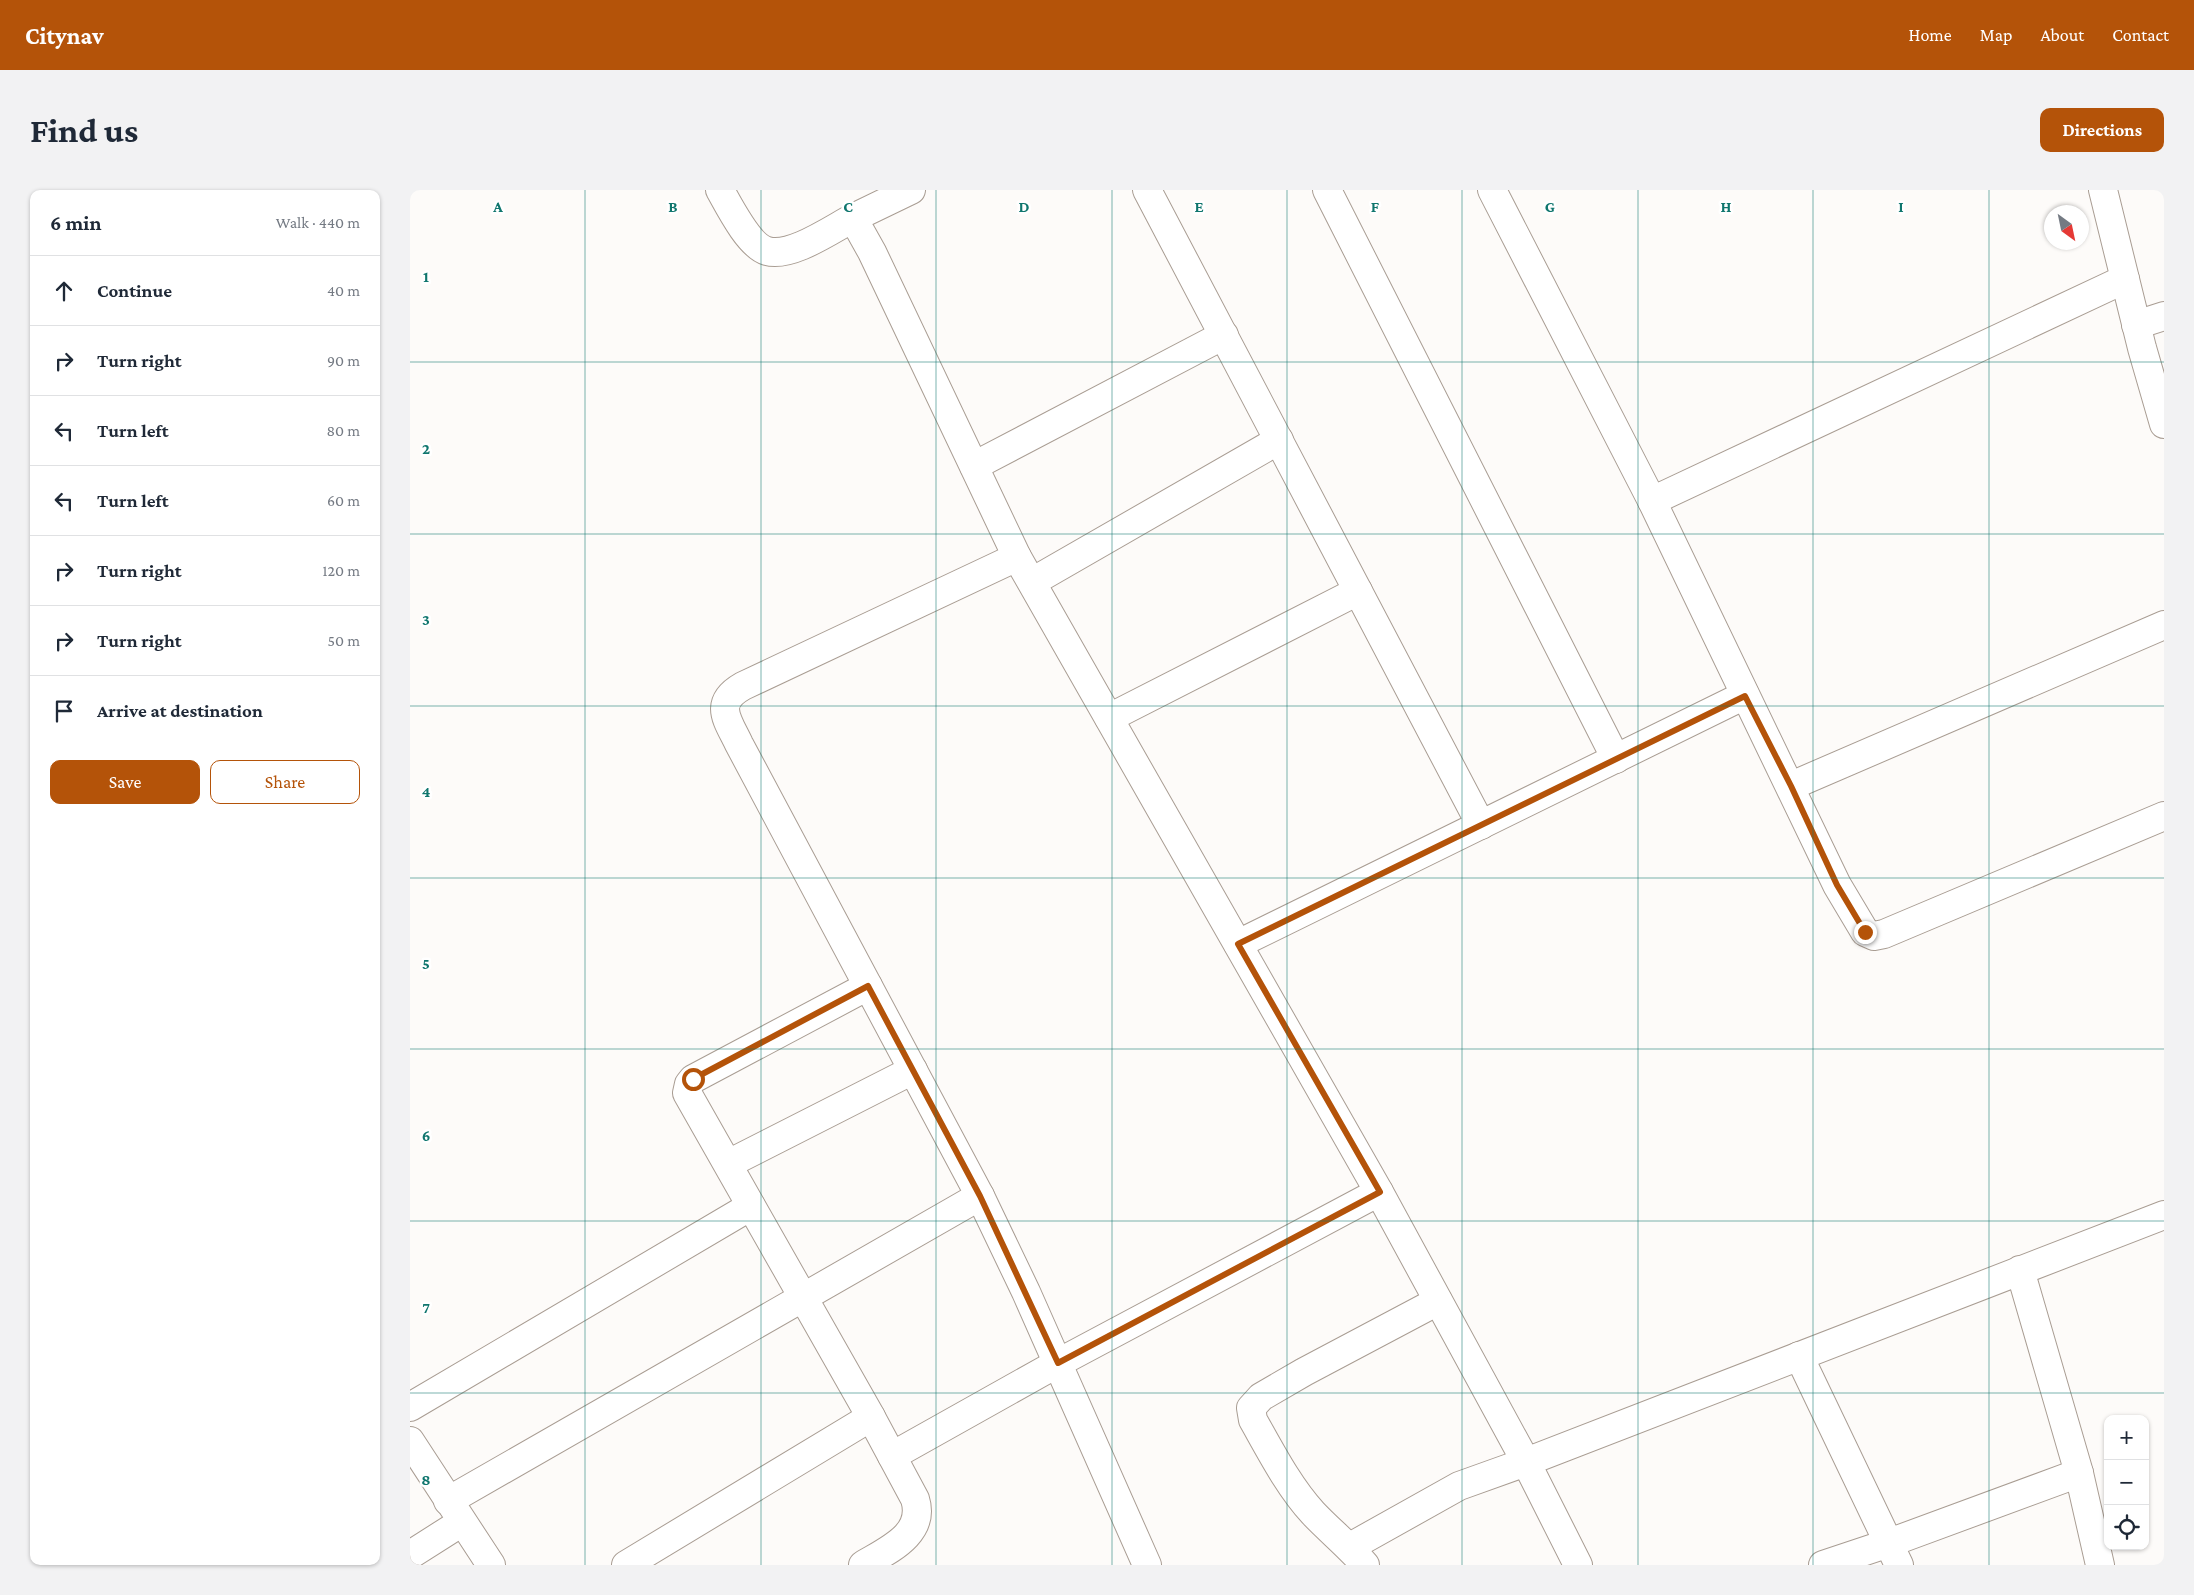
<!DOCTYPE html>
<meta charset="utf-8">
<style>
:root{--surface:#fff;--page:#f2f2f3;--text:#1f2937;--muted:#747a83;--line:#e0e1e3;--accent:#b45309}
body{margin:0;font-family:"Crimson Pro",serif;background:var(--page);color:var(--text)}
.controls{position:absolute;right:15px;bottom:15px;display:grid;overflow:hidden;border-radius:10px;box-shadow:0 1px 4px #0004}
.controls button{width:45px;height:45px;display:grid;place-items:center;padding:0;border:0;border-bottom:1px solid var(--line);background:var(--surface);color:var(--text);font:25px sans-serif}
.compass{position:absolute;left:1634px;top:15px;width:45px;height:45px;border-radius:50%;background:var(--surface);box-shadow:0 1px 4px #0004;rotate:147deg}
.stop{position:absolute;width:15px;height:15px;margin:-11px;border:4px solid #b45309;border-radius:50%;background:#fff}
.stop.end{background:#b45309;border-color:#fff;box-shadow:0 1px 5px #0008}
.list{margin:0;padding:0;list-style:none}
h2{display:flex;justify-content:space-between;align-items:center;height:65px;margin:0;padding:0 20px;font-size:21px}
h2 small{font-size:16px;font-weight:400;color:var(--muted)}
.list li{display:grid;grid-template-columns:32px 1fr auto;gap:15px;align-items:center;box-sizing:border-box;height:70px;padding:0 20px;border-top:1px solid var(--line)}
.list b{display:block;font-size:19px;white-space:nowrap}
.list em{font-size:16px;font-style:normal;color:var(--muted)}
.actions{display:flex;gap:10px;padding:15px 20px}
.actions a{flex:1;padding:11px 0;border:1px solid var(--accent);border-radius:10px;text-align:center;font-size:18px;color:var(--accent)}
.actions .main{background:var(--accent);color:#fff}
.icon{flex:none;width:28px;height:28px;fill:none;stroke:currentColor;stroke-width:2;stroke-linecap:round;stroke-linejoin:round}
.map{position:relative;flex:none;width:1754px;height:1375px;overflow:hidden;border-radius:10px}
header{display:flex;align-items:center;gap:30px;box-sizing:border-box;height:70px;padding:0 25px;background:var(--accent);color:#fff}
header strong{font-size:24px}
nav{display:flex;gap:28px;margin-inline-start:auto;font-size:18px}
.intro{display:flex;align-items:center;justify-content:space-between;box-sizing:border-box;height:120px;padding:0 30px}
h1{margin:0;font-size:35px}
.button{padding:12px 22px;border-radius:10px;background:var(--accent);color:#fff;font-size:18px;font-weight:700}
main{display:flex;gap:30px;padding:0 30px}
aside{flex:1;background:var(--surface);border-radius:10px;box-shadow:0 1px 4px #0004}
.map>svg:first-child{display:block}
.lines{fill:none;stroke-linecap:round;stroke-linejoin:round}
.minor-casing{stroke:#a99d93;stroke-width:30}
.minor{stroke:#fff;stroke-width:28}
.route{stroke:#b45309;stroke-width:6}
.grid{fill:none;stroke:#0f766e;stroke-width:1;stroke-opacity:0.55}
.grid-label{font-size:16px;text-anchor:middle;font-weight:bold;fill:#0f766e;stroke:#fff;stroke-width:5;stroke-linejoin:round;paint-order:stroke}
</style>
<header>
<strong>Citynav</strong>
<nav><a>Home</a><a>Map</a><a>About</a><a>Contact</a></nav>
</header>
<div class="intro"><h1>Find us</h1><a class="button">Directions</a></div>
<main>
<aside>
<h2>6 min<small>Walk · 440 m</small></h2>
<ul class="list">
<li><svg class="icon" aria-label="ahead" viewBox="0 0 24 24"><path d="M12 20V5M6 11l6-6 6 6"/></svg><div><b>Continue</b></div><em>40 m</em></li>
<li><svg class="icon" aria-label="right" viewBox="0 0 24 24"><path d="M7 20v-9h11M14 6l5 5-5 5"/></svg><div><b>Turn right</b></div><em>90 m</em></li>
<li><svg class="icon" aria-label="left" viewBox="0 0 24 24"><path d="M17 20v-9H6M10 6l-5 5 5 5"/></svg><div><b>Turn left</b></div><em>80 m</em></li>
<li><svg class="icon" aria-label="left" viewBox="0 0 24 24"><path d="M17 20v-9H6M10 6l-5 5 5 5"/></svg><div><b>Turn left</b></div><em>60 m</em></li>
<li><svg class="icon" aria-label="right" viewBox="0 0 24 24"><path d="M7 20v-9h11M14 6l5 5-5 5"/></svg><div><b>Turn right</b></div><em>120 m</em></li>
<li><svg class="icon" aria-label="right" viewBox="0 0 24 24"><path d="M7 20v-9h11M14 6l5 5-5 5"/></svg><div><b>Turn right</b></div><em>50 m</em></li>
<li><svg class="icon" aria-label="arrive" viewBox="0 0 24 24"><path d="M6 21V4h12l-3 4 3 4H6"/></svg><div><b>Arrive at destination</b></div></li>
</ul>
<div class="actions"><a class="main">Save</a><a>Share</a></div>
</aside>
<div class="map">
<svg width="1754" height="1375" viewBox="0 0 1754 1375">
<rect width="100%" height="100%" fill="#fdfbf9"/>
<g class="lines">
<defs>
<g id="minor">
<path d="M310,0C319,16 339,56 357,61C381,68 422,39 443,28"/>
<polyline points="501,0 443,28 462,62 607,367 969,1002 1116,1272 1168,1375"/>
<polyline points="737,0 1071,635"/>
<polyline points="917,0 1206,569"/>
<polyline points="1082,0 1242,311 1715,89"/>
<polyline points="1693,0 1732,158 1754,234"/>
<polyline points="1726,135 1754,126"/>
<polyline points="564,276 814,145"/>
<polyline points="1242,311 1427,695 1455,742 1464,746 1474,744 1754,626"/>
<polyline points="622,392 869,250"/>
<polyline points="699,528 948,401"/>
<polyline points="1381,596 1754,435"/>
<polyline points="828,754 1335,505"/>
<polyline points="318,974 503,880"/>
<path d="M570,1006L329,554C317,529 303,513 333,496L607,367"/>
<polyline points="1610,1080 1669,1283"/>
<polyline points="1389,1166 1489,1375"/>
<polyline points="0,1217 341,1016"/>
<polyline points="0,1251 81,1375"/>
<polyline points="482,1266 648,1173 969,1002"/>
<polyline points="38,1311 570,1006 616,1102 737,1375"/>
<polyline points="940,1357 1049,1296 1116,1272 1754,1025"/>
<polyline points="0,1365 52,1332"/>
<polyline points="216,1375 461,1227"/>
<path d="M453,1375C478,1360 516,1344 505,1309L461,1227L277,903L279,894L283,889L458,796"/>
<path d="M955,1375C939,1356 920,1341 903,1323C879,1297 861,1262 843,1230L841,1218L851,1207L894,1182L1028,1111"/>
<polyline points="1413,1375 1479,1353 1669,1283 1690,1375"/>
</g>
</defs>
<!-- minor casing -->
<use href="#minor" class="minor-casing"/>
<!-- minor -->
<use href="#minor" class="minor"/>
</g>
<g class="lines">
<!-- route -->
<polyline class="route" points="283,889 458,796 570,1006 648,1173 970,1002 828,754 1335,506 1381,596 1427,695 1455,742"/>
</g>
<!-- grid -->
<path class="grid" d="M175,0V1375M351,0V1375M526,0V1375M702,0V1375M877,0V1375M1052,0V1375M1228,0V1375M1403,0V1375M1579,0V1375M0,172H1754M0,344H1754M0,516H1754M0,688H1754M0,859H1754M0,1031H1754M0,1203H1754"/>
<g class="grid-label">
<text x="88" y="22">A</text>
<text x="263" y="22">B</text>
<text x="438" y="22">C</text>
<text x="614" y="22">D</text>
<text x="789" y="22">E</text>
<text x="965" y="22">F</text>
<text x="1140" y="22">G</text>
<text x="1316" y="22">H</text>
<text x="1491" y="22">I</text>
<text x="16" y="92">1</text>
<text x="16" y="264">2</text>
<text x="16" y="435">3</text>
<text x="16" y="607">4</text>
<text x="16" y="779">5</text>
<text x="16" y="951">6</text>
<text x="16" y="1123">7</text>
<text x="16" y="1295">8</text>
</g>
</svg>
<div class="controls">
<button>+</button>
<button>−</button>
<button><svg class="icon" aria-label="locate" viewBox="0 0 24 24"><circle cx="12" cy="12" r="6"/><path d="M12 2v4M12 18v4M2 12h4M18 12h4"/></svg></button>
</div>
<svg class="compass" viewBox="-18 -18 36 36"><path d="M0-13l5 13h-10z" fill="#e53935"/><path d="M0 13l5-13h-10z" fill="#747a83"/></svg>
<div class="stop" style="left:283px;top:889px"></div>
<div class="stop end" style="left:1455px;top:742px"></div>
</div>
</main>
